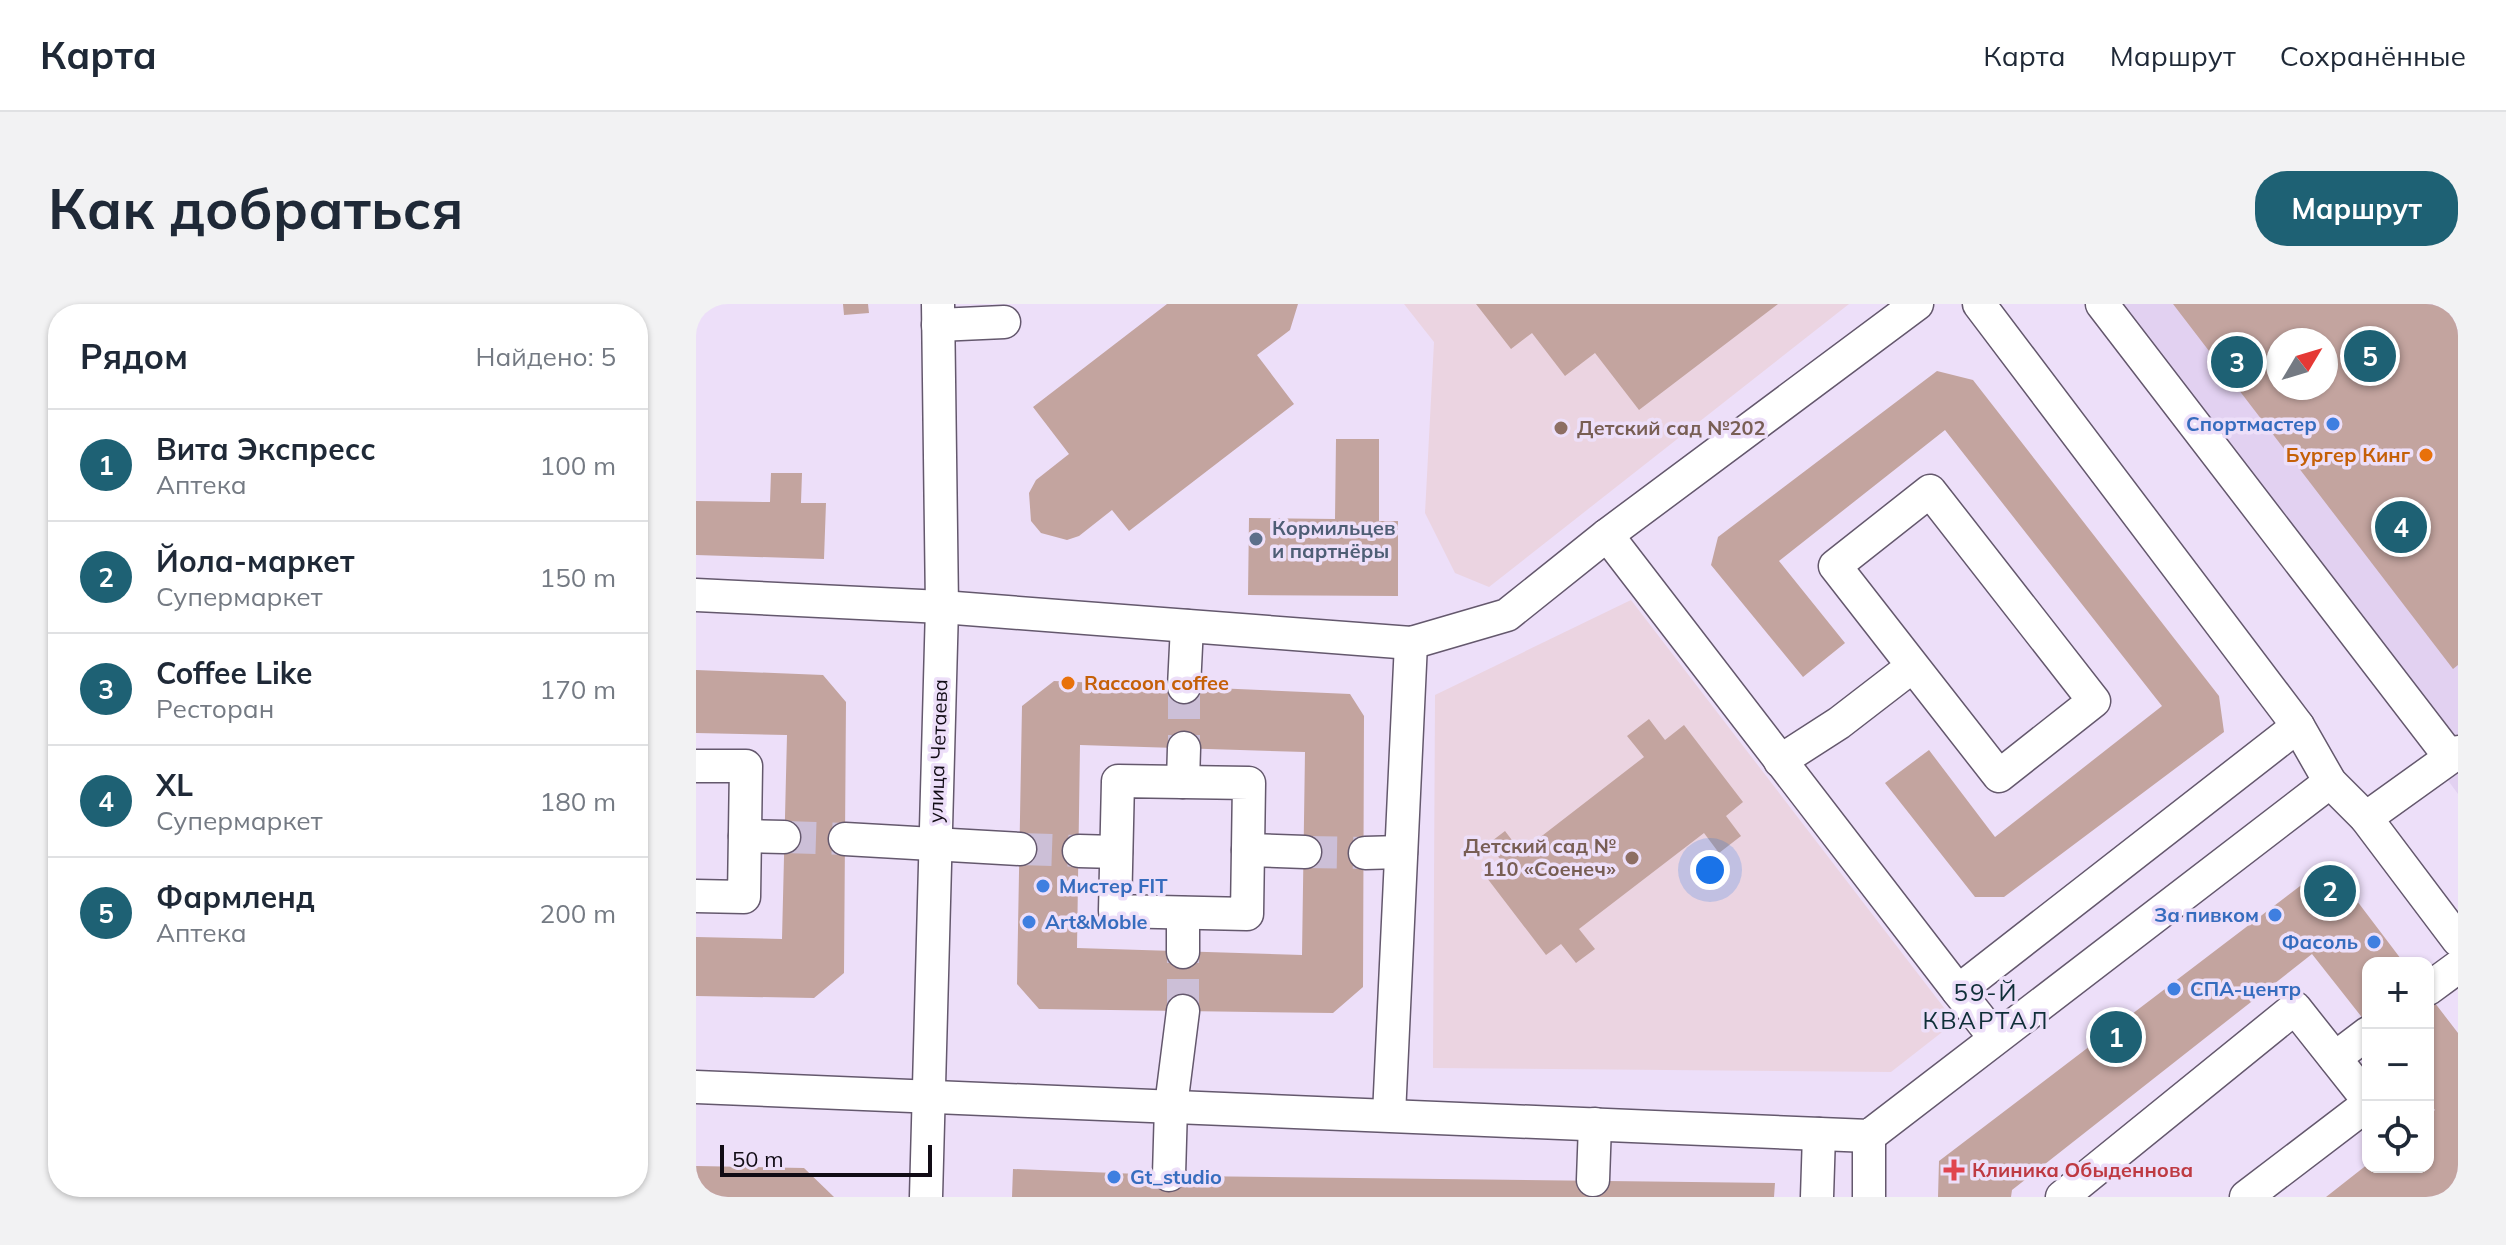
<!DOCTYPE html>
<html lang="ru">
<meta charset="utf-8">
<style>
:root{--surface:#fff;--page:#f2f2f3;--text:#1f2937;--muted:#747a83;--line:#e0e1e3;--accent:#1e6174}
body{margin:0;font-family:Mulish,sans-serif;background:var(--page);color:var(--text)}
.controls{position:absolute;right:24px;bottom:24px;display:grid;overflow:hidden;border-radius:16px;box-shadow:0 2px 6px #0004}
.controls button{width:72px;height:72px;display:grid;place-items:center;padding:0;border:0;border-bottom:2px solid var(--line);background:var(--surface);color:var(--text);font:40px sans-serif}
.compass{position:absolute;left:1570px;top:24px;width:72px;height:72px;border-radius:50%;background:var(--surface);box-shadow:0 2px 6px #0004;rotate:52deg}
.scale{position:absolute;left:24px;bottom:20px;width:212px;box-sizing:border-box;padding-left:8px;border:4px solid #110c15;border-top:0;font-size:22px;line-height:28px;white-space:nowrap;color:#110c15;-webkit-text-stroke:6px #eddff9;paint-order:stroke}
.you{position:absolute;left:1014px;top:566px;width:28px;height:28px;margin:-20px;border:6px solid #fff;border-radius:50%;background:#1a73e8;box-shadow:0 0 0 12px #1a73e833}
.badge{display:grid;place-items:center;width:52px;height:52px;border-radius:50%;background:var(--accent);color:#fff;font-size:26px;font-weight:700}
.pin{position:absolute;translate:-50% -50%;border:4px solid #fff;box-shadow:0 2px 8px #0006}
.list{margin:0;padding:0;list-style:none}
h2{display:flex;justify-content:space-between;align-items:center;height:104px;margin:0;padding:0 32px;font-size:34px}
h2 small{font-size:26px;font-weight:400;color:var(--muted)}
.list li{display:grid;grid-template-columns:52px 1fr auto;gap:24px;align-items:center;box-sizing:border-box;height:112px;padding:0 32px;border-top:2px solid var(--line)}
.list b{display:block;font-size:30px;white-space:nowrap}
.list p{margin:0;font-size:26px;white-space:nowrap;color:var(--muted)}
.list em{font-size:26px;font-style:normal;color:var(--muted)}
.icon{flex:none;width:44px;height:44px;fill:none;stroke:currentColor;stroke-width:2;stroke-linecap:round;stroke-linejoin:round}
.map{position:relative;flex:none;width:1762px;height:893px;overflow:hidden;border-radius:32px}
header{display:flex;align-items:center;gap:48px;box-sizing:border-box;height:112px;padding:0 40px;background:var(--surface);border-bottom:2px solid var(--line)}
header strong{font-size:38px}
nav{display:flex;gap:44px;margin-inline-start:auto;font-size:28px}
.intro{display:flex;align-items:center;justify-content:space-between;box-sizing:border-box;height:192px;padding:0 48px}
h1{margin:0;font-size:56px}
.button{padding:20px 36px;border-radius:32px;background:var(--accent);color:#fff;font-size:28px;font-weight:700}
main{display:flex;gap:48px;padding:0 48px}
aside{flex:1;background:var(--surface);border-radius:32px;box-shadow:0 2px 6px #0004}
.map>svg:first-child{display:block}
.built{fill:#e2d1f1;fill-rule:evenodd}
.education{fill:#ebd4e1}
.building{fill:#c3a49f;fill-rule:evenodd}
.lines{fill:none;stroke-linecap:round;stroke-linejoin:round}
.minor-tunnel{stroke:#ccbfd7;stroke-width:32;stroke-dasharray:32 16;stroke-linecap:butt}
.minor-casing{stroke:#64586d;stroke-width:35}
.minor{stroke:#fff;stroke-width:32}
.shop-dot{fill:#3f7fe0;stroke:#eddff9;stroke-width:3}
.education-dot{fill:#8d6e63;stroke:#eddff9;stroke-width:3}
.food-dot{fill:#e8710a;stroke:#eddff9;stroke-width:3}
.service-dot{fill:#5c6f8a;stroke:#eddff9;stroke-width:3}
.health-dot{fill:#e0444e;stroke:#eddff9;stroke-width:3}
.labels{text-anchor:middle;stroke-width:7;stroke-linejoin:round;paint-order:stroke}
.shop-label{font-size:20px;font-weight:bold;fill:#366cbe;stroke:#eddff9;text-anchor:start}
.education-label{font-size:20px;font-weight:bold;fill:#785e54;stroke:#eddff9;text-anchor:start}
.food-label{font-size:20px;font-weight:bold;fill:#c56008;stroke:#eddff9;text-anchor:end}
.service-label{font-size:20px;font-weight:bold;fill:#4e5e75;stroke:#eddff9;text-anchor:start}
.street-label{font-size:20px;fill:#110c15;stroke:#eddff9}
.health-label{font-size:20px;font-weight:bold;fill:#be3a42;stroke:#eddff9;text-anchor:start}
.quarter-label{font-size:24px;letter-spacing:2px;fill:#0f2f38;stroke:#eddff9}
</style>
<header>
<strong>Карта</strong>
<nav><a>Карта</a><a>Маршрут</a><a>Сохранённые</a></nav>
</header>
<div class="intro"><h1>Как добраться</h1><a class="button">Маршрут</a></div>
<main>
<aside>
<h2>Рядом<small>Найдено: 5</small></h2>
<ul class="list">
<li><span class="badge">1</span><div><b>Вита Экспресс</b><p>Аптека</p></div><em>100 m</em></li>
<li><span class="badge">2</span><div><b>Йола-маркет</b><p>Супермаркет</p></div><em>150 m</em></li>
<li><span class="badge">3</span><div><b>Coffee Like</b><p>Ресторан</p></div><em>170 m</em></li>
<li><span class="badge">4</span><div><b>XL</b><p>Супермаркет</p></div><em>180 m</em></li>
<li><span class="badge">5</span><div><b>Фармленд</b><p>Аптека</p></div><em>200 m</em></li>
</ul>
</aside>
<div class="map">
<svg width="1762" height="893" viewBox="0 0 1762 893">
<rect width="100%" height="100%" fill="#eddff9"/>
<!-- built -->
<path class="built" d="M1389,0H1762V490L1726,441ZM1582,36H1630V84H1582Z"/>
<!-- education -->
<g class="education">
<polygon points="708,0 1153,0 793,283 759,269 729,209 738,38"/>
<polygon points="935,296 1259,718 1195,768 737,764 739,391"/>
</g>
<!-- building -->
<g class="building">
<polygon points="147,0 172,0 173,9 148,11"/>
<polygon points="471,0 602,0 594,26 561,51 598,100 433,227 416,206 383,232 371,236 345,229 335,217 333,189 340,176 373,150 337,103"/>
<polygon points="780,0 1082,0 943,106 899,49 869,72 836,29 815,45"/>
<path d="M1477,0H1762V361L1757,365ZM1582,36H1630V84H1582Z"/>
<polygon points="1241,67 1277,76 1523,392 1528,428 1308,593 1279,593 1189,479 1233,446 1299,533 1466,402 1249,126 1083,257 1149,339 1107,373 1015,261 1022,233"/>
<polygon points="640,135 683,135 683,217 702,217 702,292 552,291 553,214 639,215"/>
<polygon points="75,169 106,169 105,199 130,199 128,255 0,251 0,197 74,198"/>
<polygon points="0,366 127,371 150,398 148,669 118,694 0,692 0,633 86,635 91,431 0,429"/>
<path d="M358,377L654,390L668,412L667,683L637,709L343,705L321,680L326,402ZM384,441L609,448L606,651L381,644Z"/>
<polygon points="953,415 969,436 988,421 1047,498 1030,512 1045,532 1023,549 1008,529 883,625 899,645 880,659 865,640 850,651 791,574 809,561 792,540 809,527 825,548 948,453 931,432"/>
<polygon points="1633,560 1708,659 1672,659 1672,721 1616,650 1316,886 1315,893 1242,893 1243,857"/>
<polygon points="1732,690 1762,729 1762,881 1746,893 1630,893 1672,860 1672,863 1732,863 1732,812 1739,806 1732,798"/>
<polygon points="0,862 108,864 138,893 0,893"/>
<polygon points="317,865 492,872 1079,879 1078,893 316,893"/>
</g>
<g class="lines">
<!-- minor-tunnel -->
<g class="minor-tunnel">
<polyline points="488,383 488,444"/>
<polyline points="88,533 149,535"/>
<polyline points="324,545 383,547"/>
<polyline points="609,548 669,549"/>
<polyline points="487,707 487,648"/>
</g>
<defs>
<g id="minor">
<polyline points="1283,0 1602,422 1634,478 1670,514 1762,448"/>
<polyline points="1406,0 1754,453"/>
<polyline points="242,21 308,18"/>
<polyline points="911,231 1262,687 1602,422"/>
<polyline points="0,291 246,303 715,339 811,311 911,231 1221,0"/>
<polyline points="488,383 491,322"/>
<polyline points="1084,457 1143,419 1217,362 1139,262 1234,187 1398,397 1303,472 1217,362"/>
<polyline points="0,462 50,462 48,593 0,592"/>
<polygon points="422,477 553,479 551,610 419,607"/>
<polyline points="487,478 488,444"/>
<polyline points="1670,514 1762,636"/>
<polyline points="49,532 88,533"/>
<polyline points="149,535 324,545"/>
<polyline points="552,546 609,548"/>
<polyline points="383,547 420,548"/>
<polyline points="669,549 705,548"/>
<polyline points="487,609 487,648"/>
<polyline points="1732,685 1762,663"/>
<polyline points="1262,687 1299,734"/>
<polyline points="1639,754 1672,729"/>
<polyline points="0,783 1173,832 1634,478"/>
<polyline points="693,811 715,339"/>
<polyline points="473,871 475,802 487,707"/>
<polyline points="897,876 899,820"/>
<polyline points="230,893 246,303 242,0"/>
<polyline points="1121,893 1123,830"/>
<polyline points="1173,893 1173,832"/>
<polyline points="1366,893 1599,704 1672,796"/>
<polyline points="1550,893 1672,800"/>
</g>
</defs>
<!-- minor casing -->
<use href="#minor" class="minor-casing"/>
<!-- minor -->
<use href="#minor" class="minor"/>
</g>
<!-- markers -->
<g class="shop-dot">
<circle cx="1637" cy="120" r="8"/>
<circle cx="347" cy="582" r="8"/>
<circle cx="1579" cy="611" r="8"/>
<circle cx="333" cy="618" r="8"/>
<circle cx="1678" cy="638" r="8"/>
<circle cx="1478" cy="685" r="8"/>
<circle cx="418" cy="873" r="8"/>
</g>
<g class="education-dot">
<circle cx="865" cy="124" r="8"/>
<circle cx="936" cy="554" r="8"/>
</g>
<g class="food-dot">
<circle cx="1730" cy="151" r="8"/>
<circle cx="372" cy="379" r="8"/>
</g>
<circle class="service-dot" cx="560" cy="235" r="8"/>
<path class="health-dot" d="M1254 854h8v8h8v8h-8v8h-8v-8h-8v-8h8z"/>
<g class="labels">
<!-- shop labels -->
<g class="shop-label">
<text x="1621" y="127" text-anchor="end">Спортмастер</text>
<text x="363" y="589">Мистер FIT</text>
<text x="1563" y="618" text-anchor="end">За пивком</text>
<text x="349" y="625">Art&amp;Moble</text>
<text x="1662" y="645" text-anchor="end">Фасоль</text>
<text x="1494" y="692">СПА-центр</text>
<text x="434" y="880">Gt_studio</text>
</g>
<!-- education labels -->
<g class="education-label">
<text x="881" y="131">Детский сад №202</text>
<text x="920" y="549" text-anchor="end">Детский сад №<tspan x="920" dy="23">110 «Соенеч»</tspan></text>
</g>
<!-- food labels -->
<g class="food-label">
<text x="1714" y="158">Бургер Кинг</text>
<text x="388" y="386" text-anchor="start">Raccoon coffee</text>
</g>
<!-- service labels -->
<g class="service-label">
<text x="576" y="231">Кормильцев<tspan x="576" dy="23">и партнёры</tspan></text>
</g>
<!-- street labels -->
<g class="street-label">
<text transform="translate(242 447) rotate(-88)" y="7">улица Четаева</text>
</g>
<!-- health labels -->
<g class="health-label">
<text x="1276" y="873">Клиника Обыденнова</text>
</g>
<!-- quarter labels -->
<g class="quarter-label">
<text x="1290" y="697">59-Й<tspan x="1290" dy="28">КВАРТАЛ</tspan></text>
</g>
</g>
</svg>
<div class="controls">
<button>+</button>
<button>−</button>
<button><svg class="icon" aria-label="locate" viewBox="0 0 24 24"><circle cx="12" cy="12" r="6"/><path d="M12 2v4M12 18v4M2 12h4M18 12h4"/></svg></button>
</div>
<svg class="compass" viewBox="-18 -18 36 36"><path d="M0-13l5 13h-10z" fill="#e53935"/><path d="M0 13l5-13h-10z" fill="#747a83"/></svg>
<div class="scale">50 m</div>
<div class="you"></div>
<div class="pin badge" style="left:1420px;top:733px">1</div>
<div class="pin badge" style="left:1634px;top:587px">2</div>
<div class="pin badge" style="left:1541px;top:58px">3</div>
<div class="pin badge" style="left:1705px;top:223px">4</div>
<div class="pin badge" style="left:1674px;top:52px">5</div>
</div>
</main>
